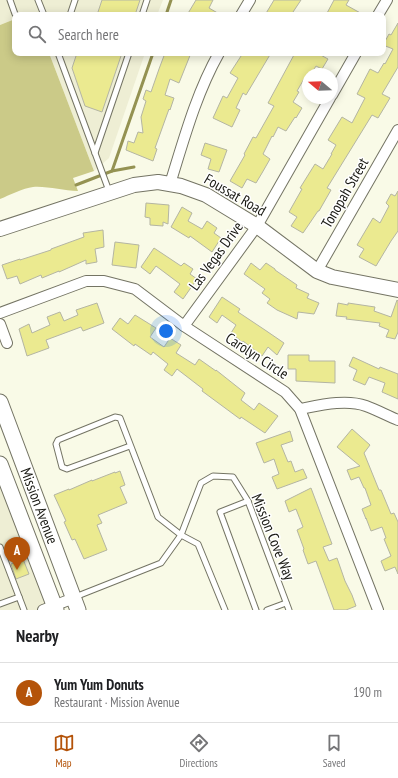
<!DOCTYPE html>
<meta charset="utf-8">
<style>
:root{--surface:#fff;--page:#f2f2f2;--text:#202124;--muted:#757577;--line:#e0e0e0;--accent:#b45309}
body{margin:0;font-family:"PT Sans Narrow",sans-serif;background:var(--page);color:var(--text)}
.compass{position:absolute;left:302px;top:68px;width:36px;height:36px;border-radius:50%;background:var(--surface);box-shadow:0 2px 10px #0003;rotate:289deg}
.you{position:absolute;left:166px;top:331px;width:14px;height:14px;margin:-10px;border:3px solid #fff;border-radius:50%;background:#1a73e8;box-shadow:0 0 0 6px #1a73e833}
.badge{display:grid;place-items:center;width:26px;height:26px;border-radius:50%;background:var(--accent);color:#fff;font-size:13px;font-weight:700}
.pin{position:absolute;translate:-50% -33px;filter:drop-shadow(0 1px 2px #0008)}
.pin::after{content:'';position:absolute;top:21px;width:14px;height:12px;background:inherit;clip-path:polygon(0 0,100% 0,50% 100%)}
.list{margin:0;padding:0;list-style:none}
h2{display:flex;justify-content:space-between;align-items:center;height:52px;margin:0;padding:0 16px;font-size:17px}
h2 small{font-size:13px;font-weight:400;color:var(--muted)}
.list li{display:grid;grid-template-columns:26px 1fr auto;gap:12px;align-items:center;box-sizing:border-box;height:60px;padding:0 16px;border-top:1px solid var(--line)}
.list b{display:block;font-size:15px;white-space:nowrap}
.list p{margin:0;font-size:13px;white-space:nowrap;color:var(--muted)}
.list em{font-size:13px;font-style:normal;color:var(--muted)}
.icon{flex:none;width:22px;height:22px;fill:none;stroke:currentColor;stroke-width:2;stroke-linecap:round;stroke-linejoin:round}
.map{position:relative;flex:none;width:398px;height:610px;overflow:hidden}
.search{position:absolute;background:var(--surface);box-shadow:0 2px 10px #0003;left:12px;right:12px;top:12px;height:44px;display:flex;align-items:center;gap:10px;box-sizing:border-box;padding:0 14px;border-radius:8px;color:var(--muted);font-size:15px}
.sheet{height:112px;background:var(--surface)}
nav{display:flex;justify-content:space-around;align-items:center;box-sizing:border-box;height:56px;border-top:1px solid var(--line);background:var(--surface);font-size:11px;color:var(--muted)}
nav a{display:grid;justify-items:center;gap:2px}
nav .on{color:var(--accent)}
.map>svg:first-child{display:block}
.built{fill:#eeeed4}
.green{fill:#cbca88}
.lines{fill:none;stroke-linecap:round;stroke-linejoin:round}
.stream{stroke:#949252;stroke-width:3}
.building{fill:#ebea90;stroke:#b4b5a3}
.service-casing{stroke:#747464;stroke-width:7}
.minor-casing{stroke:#747464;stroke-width:12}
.secondary-casing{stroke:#747464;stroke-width:16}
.primary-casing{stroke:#747464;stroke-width:17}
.service{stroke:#fff;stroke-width:5}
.minor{stroke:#fff;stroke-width:10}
.secondary{stroke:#fff;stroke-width:14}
.primary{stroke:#fff;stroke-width:15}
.labels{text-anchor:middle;stroke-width:3;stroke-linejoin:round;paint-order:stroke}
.street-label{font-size:15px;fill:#181812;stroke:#fff}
</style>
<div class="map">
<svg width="398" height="610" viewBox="0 0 398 610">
<rect width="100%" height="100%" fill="#f9fae7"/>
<!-- built -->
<g class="built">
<polygon points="0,0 163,0 157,15 35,15 33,12 25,15 15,15 15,19 0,25"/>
<polygon points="49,53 145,53 109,158 94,171"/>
<polygon points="0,478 49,610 0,610"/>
</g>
<!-- green -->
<path class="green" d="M15,19V53H49L94,171L73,178L78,191C63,191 48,186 33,187C23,188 10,195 0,199V25Z"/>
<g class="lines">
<!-- stream -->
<g class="stream">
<polyline points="166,15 171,0"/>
<polyline points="112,171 153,53"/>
<polyline points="76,185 112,171 134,167"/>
</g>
</g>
<!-- building -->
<g class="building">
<polygon points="102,0 140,0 135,15 97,15"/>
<polygon points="196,0 213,0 209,8 221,15 187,15"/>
<polygon points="274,0 301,0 291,15 265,15"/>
<polygon points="334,0 349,0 346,5 364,15 326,15"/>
<polygon points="398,23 398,67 382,94 390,98 378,118 372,115 327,188 331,190 319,211 318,211 303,233 291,226 297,217 289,212 302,189 300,188 315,164 323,169 332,154 331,154 336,145 328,140 342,117 352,123 365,98 357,94 370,69 378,73 384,63 385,64 393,49 383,45 389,34 391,35"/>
<polygon points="77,53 122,53 102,112 85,106 72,68"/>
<polygon points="165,53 191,53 179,83 170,79 165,95 174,98 170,110 169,109 155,148 157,149 153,161 126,150 128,141 134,143 138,132 143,133 141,117 146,101 143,99 146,90 151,92 159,69"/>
<polygon points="243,53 271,53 246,95 243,93 236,108 240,110 232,127 213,118 223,96 227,98 238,78 230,73"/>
<polygon points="295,53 317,53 328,59 322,69 316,66 311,74 308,74 308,80 304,79 297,91 299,92 293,102 302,108 296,118 295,117 286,131 278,127 273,137 272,136 263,154 270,159 262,173 256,183 247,179 242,188 230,181 245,155 244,154 253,137 256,138 274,106 268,103"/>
<polygon points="205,143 227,150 219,172 208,169 211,159 201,155"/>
<polygon points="398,191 398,231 391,241 376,266 359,257 364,249 357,245 373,218 380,223 389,206 386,203 391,194 395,196"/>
<polygon points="146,203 169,205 168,224 163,222 163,226 150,225 150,218 145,217"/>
<polygon points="182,207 192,213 188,221 202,229 207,221 217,228 214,233 221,238 212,252 190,236 189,238 171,227"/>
<polygon points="103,230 104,247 95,249 97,262 86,264 86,260 59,272 59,271 42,278 41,275 20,284 17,276 7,279 2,265 20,259 20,260 51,250 51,249 84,237 83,233"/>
<polygon points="115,242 139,245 136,268 112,265"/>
<polygon points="154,248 181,266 184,263 193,269 190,274 197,279 183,299 174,292 180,284 156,266 150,274 141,267"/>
<polygon points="251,263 260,270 266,263 275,269 275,270 297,285 296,288 309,294 307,298 319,303 314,314 298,312 297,319 277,310 267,303 270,299 262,293 265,289 244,274"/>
<polygon points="222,297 240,309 238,312 265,330 284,343 277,355 268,347 262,356 243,341 242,342 231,333 236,325 222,315 217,323 209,317"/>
<polygon points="397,300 398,301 398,332 395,339 386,337 389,330 379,326 380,323 346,319 347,317 336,316 338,303 348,305 348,303 375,307 374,311 391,317"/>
<polygon points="97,303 104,323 83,331 81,327 46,340 49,348 27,356 19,329 29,324 32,333 50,325 47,317 60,312 64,321 78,315 76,310"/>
<polygon points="135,315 156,328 150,337 164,347 170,338 181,345 176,353 195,365 199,359 216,371 216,370 245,393 241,400 254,410 259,403 278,416 265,433 241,417 240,419 202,391 203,389 177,369 172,376 164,370 168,364 153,352 151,355 135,344 134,346 112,329 120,318 128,324"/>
<polygon points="288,355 309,355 309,361 335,361 335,383 296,381 296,369 288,369"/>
<polygon points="353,357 379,369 380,367 398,374 398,399 382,392 385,383 369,377 365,385 353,380 357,370 349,366"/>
<polygon points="352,429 370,445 364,453 379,490 381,490 391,514 394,513 398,522 398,574 395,567 385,571 381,561 391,556 384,539 386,538 382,527 371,531 366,518 366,519 362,509 371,505 365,488 364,488 359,477 351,480 347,470 360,466 337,447"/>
<polygon points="290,431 293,441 281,445 288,462 291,461 295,472 303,469 307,478 277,489 272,477 279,474 274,459 264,463 256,443"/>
<polygon points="120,471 125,485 120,487 127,503 98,515 102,523 97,525 107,550 84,559 75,539 72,540 64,522 66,521 54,495 69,489 69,490 92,480 92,481 115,472 115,473"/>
<polygon points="311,488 332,544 323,547 329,561 337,558 345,581 352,595 356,606 346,610 334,610 316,561 308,564 303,550 304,549 297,530 303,527 296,509 289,512 285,501"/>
<polygon points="23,559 29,574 16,579 11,564"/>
</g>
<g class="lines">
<defs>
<g id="service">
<polyline points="10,0 15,14"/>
<polyline points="38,0 44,15"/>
<polyline points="70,15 75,0"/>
<polyline points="142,15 147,0"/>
<polyline points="58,53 109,191"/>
<polyline points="95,153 129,53"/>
<polyline points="130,446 67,469 62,467 56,444 58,440 115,417 120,418 158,517 181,535 198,544 225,610"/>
<polyline points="248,501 220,512 256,610"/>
<polyline points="0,547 24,610"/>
<polyline points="75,597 161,563 181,535 201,483 213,476 233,477 248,501 289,610"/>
<polyline points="0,604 19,597"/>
<polyline points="267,610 286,603"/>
</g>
<g id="minor">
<polyline points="241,15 250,0"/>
<polyline points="378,15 387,0"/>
<polyline points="332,95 356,53"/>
<path d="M170,184C184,139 196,94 219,53"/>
<polyline points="317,271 398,130"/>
<polyline points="0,313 86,281 104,281 135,289 184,326 285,392 300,409 378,610"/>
<polyline points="0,324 7,343"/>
<polyline points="184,326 257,226 330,98"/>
<path d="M300,409C321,405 346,399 366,406C377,410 388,416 398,420"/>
<polyline points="43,610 74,598"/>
</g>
<polyline id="secondary" points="0,229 134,185 158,182 181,186 206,195 257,226 317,271 332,277 398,290"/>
<g id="primary">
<path id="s1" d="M0,402L78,610"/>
<polyline points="0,464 56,610"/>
</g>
</defs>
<!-- service casing -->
<use href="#service" class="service-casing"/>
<!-- minor casing -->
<use href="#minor" class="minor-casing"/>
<!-- secondary casing -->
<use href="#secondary" class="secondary-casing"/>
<!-- primary casing -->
<use href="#primary" class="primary-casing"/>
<!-- service -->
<use href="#service" class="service"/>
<!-- minor -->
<use href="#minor" class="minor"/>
<!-- secondary -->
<use href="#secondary" class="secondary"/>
<!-- primary -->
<use href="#primary" class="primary"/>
</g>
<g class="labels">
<!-- street labels -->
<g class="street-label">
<text transform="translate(345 193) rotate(-60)" y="5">Tonopah Street</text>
<text transform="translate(235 195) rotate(30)" y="5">Foussat Road</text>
<text transform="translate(216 256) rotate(-54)" y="5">Las Vegas Drive</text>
<text transform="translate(257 356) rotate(33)" y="5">Carolyn Circle</text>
<text dy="5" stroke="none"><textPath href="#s1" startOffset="111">Mission Avenue</textPath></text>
<text transform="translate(273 537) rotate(68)" y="5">Mission Cove Way</text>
</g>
</g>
</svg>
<svg class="compass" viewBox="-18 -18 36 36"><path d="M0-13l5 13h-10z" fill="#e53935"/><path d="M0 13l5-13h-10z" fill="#757577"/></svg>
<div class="you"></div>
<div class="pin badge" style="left:17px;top:570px">A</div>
<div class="search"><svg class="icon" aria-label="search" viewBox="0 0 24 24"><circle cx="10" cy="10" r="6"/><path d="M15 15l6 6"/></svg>Search here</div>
</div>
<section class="sheet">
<h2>Nearby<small></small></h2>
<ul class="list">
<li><span class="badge">A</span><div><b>Yum Yum Donuts</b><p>Restaurant · Mission Avenue</p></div><em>190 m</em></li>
</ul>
</section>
<nav>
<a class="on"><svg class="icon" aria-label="map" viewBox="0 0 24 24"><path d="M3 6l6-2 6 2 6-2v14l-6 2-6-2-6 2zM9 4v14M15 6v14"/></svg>Map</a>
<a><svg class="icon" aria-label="directions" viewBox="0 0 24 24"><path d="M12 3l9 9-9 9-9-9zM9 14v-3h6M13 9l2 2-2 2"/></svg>Directions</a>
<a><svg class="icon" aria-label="saved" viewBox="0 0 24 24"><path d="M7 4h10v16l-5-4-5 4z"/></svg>Saved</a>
</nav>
